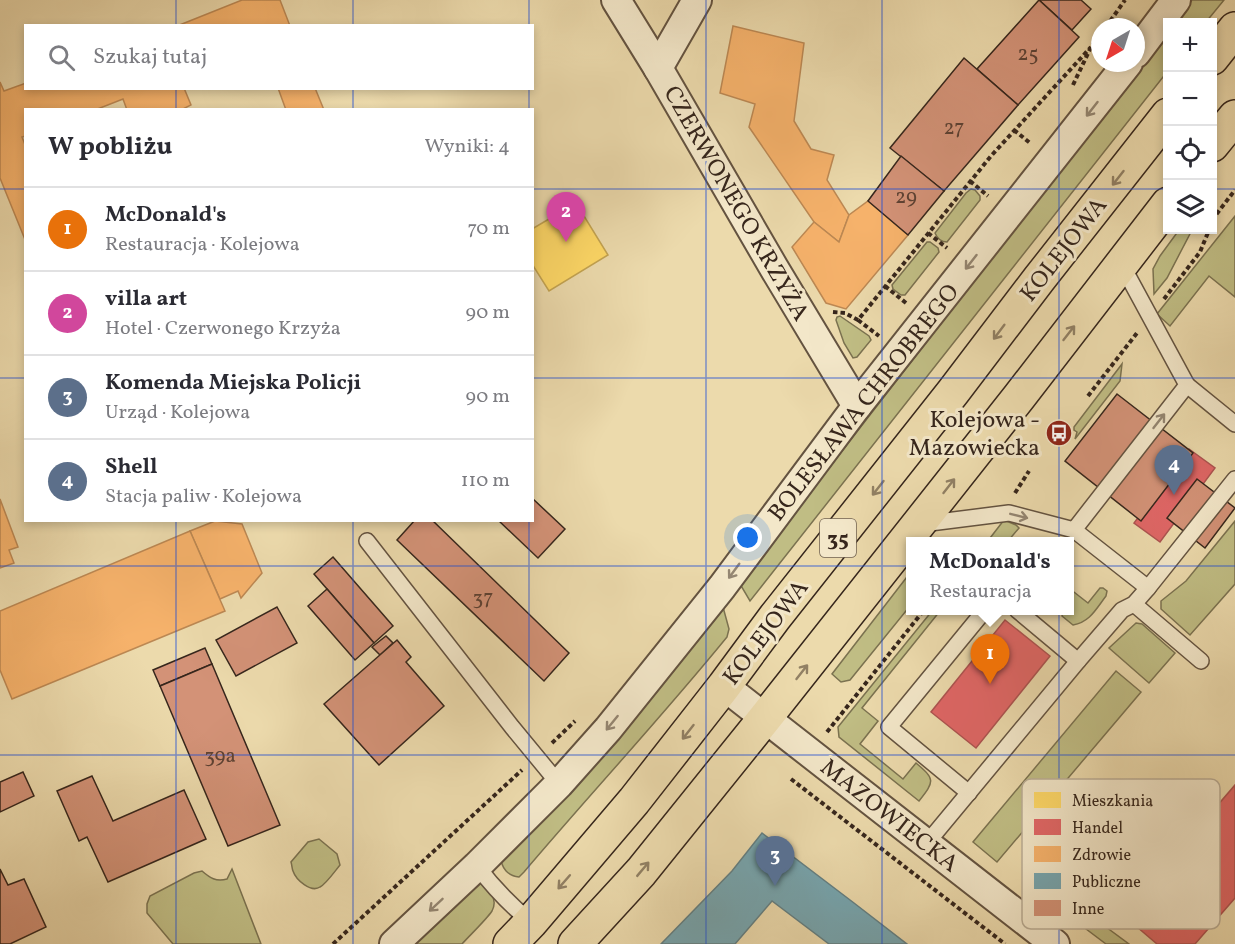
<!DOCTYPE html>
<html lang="pl">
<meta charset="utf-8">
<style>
:root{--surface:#fff;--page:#f2f2f3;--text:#2b2b33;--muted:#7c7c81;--line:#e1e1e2;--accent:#ea580c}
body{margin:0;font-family:Vollkorn,serif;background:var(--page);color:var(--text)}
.controls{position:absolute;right:18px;top:18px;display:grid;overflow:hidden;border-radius:0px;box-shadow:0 3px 9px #0003}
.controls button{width:54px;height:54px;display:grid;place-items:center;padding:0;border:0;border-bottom:2px solid var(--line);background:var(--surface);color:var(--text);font:30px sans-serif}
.compass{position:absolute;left:1091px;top:18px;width:54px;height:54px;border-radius:50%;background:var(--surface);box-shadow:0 3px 9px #0003;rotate:219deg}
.you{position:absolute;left:748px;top:538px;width:21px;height:21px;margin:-15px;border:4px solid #fff;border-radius:50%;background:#1a73e8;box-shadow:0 0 0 9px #1a73e833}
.badge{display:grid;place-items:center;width:39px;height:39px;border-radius:50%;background:var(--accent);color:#fff;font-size:20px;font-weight:700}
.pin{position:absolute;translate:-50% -50px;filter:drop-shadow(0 2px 3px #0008)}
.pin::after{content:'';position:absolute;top:32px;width:21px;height:18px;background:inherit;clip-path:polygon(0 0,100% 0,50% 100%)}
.popup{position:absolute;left:906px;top:537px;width:168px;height:78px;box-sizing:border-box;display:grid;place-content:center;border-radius:0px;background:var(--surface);filter:drop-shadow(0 2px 4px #0005);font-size:20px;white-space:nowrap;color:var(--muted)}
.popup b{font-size:22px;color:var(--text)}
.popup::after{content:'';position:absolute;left:50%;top:100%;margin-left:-12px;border:12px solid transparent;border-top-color:var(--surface)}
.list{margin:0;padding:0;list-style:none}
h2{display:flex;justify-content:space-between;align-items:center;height:78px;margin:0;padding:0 24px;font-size:26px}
h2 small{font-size:20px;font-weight:400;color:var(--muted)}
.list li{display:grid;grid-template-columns:39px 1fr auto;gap:18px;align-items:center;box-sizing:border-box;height:84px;padding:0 24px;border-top:2px solid var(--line)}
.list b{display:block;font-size:22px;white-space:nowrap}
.list p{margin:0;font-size:20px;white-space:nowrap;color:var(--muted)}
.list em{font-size:20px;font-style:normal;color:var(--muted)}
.icon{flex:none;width:33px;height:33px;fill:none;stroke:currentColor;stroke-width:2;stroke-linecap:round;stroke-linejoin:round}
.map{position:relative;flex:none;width:1235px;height:944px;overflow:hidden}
.search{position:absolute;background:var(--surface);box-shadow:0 3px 9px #0003;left:24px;top:24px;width:510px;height:66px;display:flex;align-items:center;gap:15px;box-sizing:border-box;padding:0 21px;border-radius:0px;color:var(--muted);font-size:22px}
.panel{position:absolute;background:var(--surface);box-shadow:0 3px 9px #0003;left:24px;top:108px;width:510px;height:414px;border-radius:0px}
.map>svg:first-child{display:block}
.green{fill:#c0bd84;stroke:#7b7250;stroke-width:1.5}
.homes{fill:#ffd966;stroke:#c3a350;stroke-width:1.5}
.shops{fill:#e06666;stroke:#ad5350;stroke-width:1.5}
.health{fill:#f6b26b;stroke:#bc8853;stroke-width:1.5}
.public{fill:#76a5af;stroke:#637f83;stroke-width:1.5}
.building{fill:#d39277;stroke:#36261c;stroke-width:1.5}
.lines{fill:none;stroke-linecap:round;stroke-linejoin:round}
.lane-casing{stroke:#645340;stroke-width:18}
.street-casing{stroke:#645340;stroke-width:32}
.primary-casing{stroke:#36261c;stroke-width:36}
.path{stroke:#36261c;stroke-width:4;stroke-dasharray:4.5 3;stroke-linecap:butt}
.lane{stroke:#f3e7c9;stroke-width:15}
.street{stroke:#f3e7c9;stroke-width:28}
.primary{stroke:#ecdaac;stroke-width:33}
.oneway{stroke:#948672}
.oneway2{stroke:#918064}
.grid{fill:none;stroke:#1d4ed8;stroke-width:1.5;stroke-opacity:0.55}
.labels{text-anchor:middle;stroke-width:6;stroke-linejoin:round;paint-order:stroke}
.number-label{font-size:21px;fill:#5d4133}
.shield{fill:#f3e7c9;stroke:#6f6050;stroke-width:1.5}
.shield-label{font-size:22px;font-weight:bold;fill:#36261c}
.street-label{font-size:24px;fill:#36261c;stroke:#f3e7c9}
.poi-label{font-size:24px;fill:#36261c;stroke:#f3e7c9;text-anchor:end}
.key{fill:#f3e7c9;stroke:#baad95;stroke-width:1.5}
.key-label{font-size:16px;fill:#36261c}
</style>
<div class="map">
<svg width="1235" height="944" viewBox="0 0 1235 944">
<rect width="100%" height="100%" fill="#ecdaac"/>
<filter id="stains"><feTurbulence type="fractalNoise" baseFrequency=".00333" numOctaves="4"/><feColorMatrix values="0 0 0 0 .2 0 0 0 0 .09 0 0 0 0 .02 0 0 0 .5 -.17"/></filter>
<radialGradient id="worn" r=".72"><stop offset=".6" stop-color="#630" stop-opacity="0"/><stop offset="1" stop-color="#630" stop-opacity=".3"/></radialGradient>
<!-- green -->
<g class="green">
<polygon points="1192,0 1224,0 1206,22 1175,22"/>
<polygon points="1167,32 1167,72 750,601 740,584 835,460"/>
<path d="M971,189L975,190L980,196V200L947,242C941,242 937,238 935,233L966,193Z"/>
<polygon points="1235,216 1235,297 1209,276 1170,326 1157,314"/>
<polygon points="1179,230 1192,230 1167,278 1154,294 1153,269 1160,256"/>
<polygon points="927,242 930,242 938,248 939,252 905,295 901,295 893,289 892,285"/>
<polygon points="840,316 869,336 871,340 857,357 853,358 844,343 836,320 837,317"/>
<polygon points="1122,364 1120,381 1075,439 1077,432 1074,430 1074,427"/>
<polygon points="1004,520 1016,525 1019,528 1008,541 987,542"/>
<polygon points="1235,521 1235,584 1190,635 1161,609 1161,601 1186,581"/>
<polygon points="910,573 910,606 850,680 841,682 832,674"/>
<path d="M1100,588H1103L1107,591L1106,596C1096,609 1090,622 1073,625L1062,616L1063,611L1070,610V589L1088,603Z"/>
<path d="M723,607L729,629L727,637C661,718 591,793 524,872L519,877C508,876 501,868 501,857Z"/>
<path d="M932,611H940L862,708L878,721L860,744L903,779L916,763C935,779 935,781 919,801L839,737L838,727Z"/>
<polygon points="1136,623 1142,624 1175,653 1149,683 1109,648"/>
<polygon points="1116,671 1141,692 997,862 973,842"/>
<path d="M319,839L337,854L340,865C335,871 326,884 320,887C311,893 296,880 293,871C292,869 292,865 291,862L308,842Z"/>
<path d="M232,869L261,944H173L147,913V904L150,896L194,873L202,871C210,878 216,882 227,879Z"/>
<polygon points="1061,880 1106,927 1129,944 1106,944 1045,898"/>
<path d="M476,881C487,884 499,898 492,911C486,920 470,935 462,944H406Z"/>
</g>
<!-- homes -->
<polygon class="homes" points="576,203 608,255 549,291 532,264 532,229"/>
<!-- shops -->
<g class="shops">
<polygon points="1189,449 1215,468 1160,542 1134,523"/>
<polygon points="1005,620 1050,656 976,748 931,712"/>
<polygon points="1235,785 1235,898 1195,944 1157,944 1123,915"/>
</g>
<!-- health -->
<g class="health">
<polygon points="242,0 280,0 290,26 177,26"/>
<polygon points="733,26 804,43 794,121 811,149 834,155 827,180 849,215 839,242 814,222 749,127 755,104 720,93"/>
<polygon points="0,82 4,91 26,83 26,88 184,88 191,105 181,110 127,110 123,99 95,110 26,110 26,136 22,137 26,147 26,242 0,178"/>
<polygon points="278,88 315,88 324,110 286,110"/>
<polygon points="868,201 908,235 846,309 826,303 792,247 814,222 839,242 849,215"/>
<polygon points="0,499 18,547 9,550 14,563 0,568"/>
<polygon points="215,521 242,524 262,573 241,598 238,591 220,599 190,531"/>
<polygon points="190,531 225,611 12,699 0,670 0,611"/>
</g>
<!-- public -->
<polygon class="public" points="762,833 854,903 907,944 829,944 772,901 735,944 661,944 732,871"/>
<!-- building -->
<g class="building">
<polygon points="1039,0 1081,0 1091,9 1072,30"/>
<polygon points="1039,0 1079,37 1018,105 977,69"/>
<polygon points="964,58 1018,105 944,191 890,148"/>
<polygon points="901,156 944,191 908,235 868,201"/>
<polygon points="1117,394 1193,453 1141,521 1065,461"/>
<polygon points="1197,479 1235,508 1205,548 1167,518"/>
<polygon points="532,498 565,529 538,558 499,521 532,520"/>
<polygon points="415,520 432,520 569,653 544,681 397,540"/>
<polygon points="333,557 393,626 374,643 314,574"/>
<polygon points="327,589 374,643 355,660 308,606"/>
<polygon points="277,607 297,643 236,676 216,640"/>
<polygon points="386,636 393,643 380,655 372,647"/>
<polygon points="397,640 411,657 406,662 444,706 379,765 324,704"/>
<polygon points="205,648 212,664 160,686 153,670"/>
<polygon points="212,664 280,825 228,846 160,686"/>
<polygon points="23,772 34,796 0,812 0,782"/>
<polygon points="92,776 113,821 184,790 206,839 108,882 87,837 79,841 57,791"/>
<polygon points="0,869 8,885 24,879 46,927 10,944 0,944"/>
</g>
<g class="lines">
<defs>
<g id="lane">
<polyline points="1187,385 1235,424"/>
<polyline points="922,524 1009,513 1074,530 1187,385 1122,265"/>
<polyline points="1074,530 1148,588"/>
<polyline points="367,541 512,727 559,784"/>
<polyline points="1134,604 1201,661"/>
<polyline points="1017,610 1078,661"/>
<polyline points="969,793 889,727 985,610"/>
<polyline points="927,843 1078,661 1122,610 1134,604 1148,588 1235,479"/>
<path d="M477,866C493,887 510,905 531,922"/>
</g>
<g id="street">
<polyline points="616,0 658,68 774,268 857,406"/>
<polyline points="1136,53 1176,0"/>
<polyline points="658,68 697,0"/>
<polyline points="724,686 1055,944"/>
<polyline points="394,944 477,866 559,784 608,729 722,587 857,406 1128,63"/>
</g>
<g id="primary">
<polyline points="1212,58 1235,29"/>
<polyline points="1212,145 1235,117"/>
<polyline points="510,944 531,922 634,801 724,686 775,617 953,392 1039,279 1168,115"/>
<polyline points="575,944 641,872 765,718 1019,397 1168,204"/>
</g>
</defs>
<!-- lane casing -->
<use href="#lane" class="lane-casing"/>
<!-- street casing -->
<use href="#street" class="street-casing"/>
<!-- primary casing -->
<use href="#primary" class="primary-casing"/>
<!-- path -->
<g class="path">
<polyline points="1106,27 1125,0"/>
<polyline points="1073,85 1091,47 1100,35"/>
<polyline points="1014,130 1030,143"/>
<polyline points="970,181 988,196"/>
<polyline points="1212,220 1235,190"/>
<polyline points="928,233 947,248"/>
<polyline points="885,286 906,303"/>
<polyline points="1164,299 1200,252 1209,230"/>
<polyline points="833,312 845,313 858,320 991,156 1091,47"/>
<polyline points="858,320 879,336"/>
<polyline points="1088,396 1137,333"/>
<polyline points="1015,493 1029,471"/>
<polyline points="827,732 924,610"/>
<polyline points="552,743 575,721"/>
<polyline points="791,779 1005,944"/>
<polyline points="333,944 522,770"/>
</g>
<!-- lane -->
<use href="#lane" class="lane"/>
<!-- street -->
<use href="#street" class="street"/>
<!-- primary -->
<use href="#primary" class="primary"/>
</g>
<!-- one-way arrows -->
<defs><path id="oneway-shaft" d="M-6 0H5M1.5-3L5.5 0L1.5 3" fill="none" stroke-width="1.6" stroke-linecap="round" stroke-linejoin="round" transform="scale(1.5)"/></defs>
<g class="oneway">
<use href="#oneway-shaft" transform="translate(1092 109) rotate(128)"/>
<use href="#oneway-shaft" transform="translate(971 262) rotate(128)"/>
<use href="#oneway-shaft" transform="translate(1159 421) rotate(-52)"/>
<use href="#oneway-shaft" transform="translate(1019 516) rotate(14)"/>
<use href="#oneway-shaft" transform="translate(734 571) rotate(126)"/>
<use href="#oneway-shaft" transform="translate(612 723) rotate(129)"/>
<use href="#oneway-shaft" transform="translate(436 905) rotate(137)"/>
</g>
<g class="oneway2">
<use href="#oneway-shaft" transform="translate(1118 178) rotate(128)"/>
<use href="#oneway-shaft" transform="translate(999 332) rotate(127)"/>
<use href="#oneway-shaft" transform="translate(1069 333) rotate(-52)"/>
<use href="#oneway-shaft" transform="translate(949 486) rotate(-52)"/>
<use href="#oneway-shaft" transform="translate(878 488) rotate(128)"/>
<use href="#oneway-shaft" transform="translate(802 672) rotate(-52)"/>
<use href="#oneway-shaft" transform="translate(688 732) rotate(128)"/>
<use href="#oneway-shaft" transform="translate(643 869) rotate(-50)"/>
<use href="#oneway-shaft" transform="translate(564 882) rotate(131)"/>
</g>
<!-- grid -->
<path class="grid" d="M176,0V26M353,0V26M529,0V26M706,0V944M882,0V944M1059,0V944M176,88V110M353,88V110M529,88V110M0,189H26M532,189H1168M1212,189H1235M0,378H26M532,378H1235M176,520V944M353,520V944M529,520V944M0,566H1235M0,755H1235"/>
<!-- icons -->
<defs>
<symbol id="bus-disc" viewBox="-11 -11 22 22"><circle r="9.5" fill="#8f2418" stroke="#f3e7c9"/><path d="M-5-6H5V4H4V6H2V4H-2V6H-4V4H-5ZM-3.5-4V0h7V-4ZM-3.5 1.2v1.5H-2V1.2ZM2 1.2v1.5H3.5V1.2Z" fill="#fff"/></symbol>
</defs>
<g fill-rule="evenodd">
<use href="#bus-disc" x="1044" y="418" width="30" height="30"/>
</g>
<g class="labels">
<!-- number labels -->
<g class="number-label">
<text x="1028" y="60">25</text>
<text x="954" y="134">27</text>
<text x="906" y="203">29</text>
<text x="483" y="604">37</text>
<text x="220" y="762">39a</text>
</g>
<!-- shield labels -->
<rect class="shield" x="820" y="519" width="36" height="38" rx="4.5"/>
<g class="shield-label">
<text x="838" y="546">35</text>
</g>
<!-- street labels -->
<g class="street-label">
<text transform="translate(737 203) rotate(60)" y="8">CZERWONEGO KRZYŻA</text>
<text transform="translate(1063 249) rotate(-52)" y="8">KOLEJOWA</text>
<text transform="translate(863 402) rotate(-52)" y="8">BOLESŁAWA CHROBREGO</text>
<text transform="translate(765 632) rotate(-53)" y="8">KOLEJOWA</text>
<text transform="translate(890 815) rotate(38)" y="8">MAZOWIECKA</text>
</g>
<!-- poi labels -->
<g class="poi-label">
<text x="1040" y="427">Kolejowa -<tspan x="1040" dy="28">Mazowiecka</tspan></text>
</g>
</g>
<!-- legend -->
<rect x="1022" y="779" width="198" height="150" rx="9" class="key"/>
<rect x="1034" y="792" width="27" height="16" fill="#ffd966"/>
<rect x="1034" y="819" width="27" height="16" fill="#e06666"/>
<rect x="1034" y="846" width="27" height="16" fill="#f6b26b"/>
<rect x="1034" y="873" width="27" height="16" fill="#76a5af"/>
<rect x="1034" y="900" width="27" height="16" fill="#d39277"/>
<g class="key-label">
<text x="1072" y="806">Mieszkania</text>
<text x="1072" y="833">Handel</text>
<text x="1072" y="860">Zdrowie</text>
<text x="1072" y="887">Publiczne</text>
<text x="1072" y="914">Inne</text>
</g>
<rect width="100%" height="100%" filter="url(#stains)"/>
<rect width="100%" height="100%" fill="url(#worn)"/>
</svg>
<div class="controls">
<button>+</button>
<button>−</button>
<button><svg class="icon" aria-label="locate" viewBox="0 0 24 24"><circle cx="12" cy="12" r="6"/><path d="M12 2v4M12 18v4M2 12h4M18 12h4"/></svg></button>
<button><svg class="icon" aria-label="layers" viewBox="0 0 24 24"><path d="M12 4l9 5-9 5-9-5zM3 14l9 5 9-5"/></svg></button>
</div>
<svg class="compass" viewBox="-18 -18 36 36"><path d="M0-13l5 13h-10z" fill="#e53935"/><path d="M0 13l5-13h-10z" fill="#7c7c81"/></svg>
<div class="you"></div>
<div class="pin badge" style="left:990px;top:684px;background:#e8710a">1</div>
<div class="popup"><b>McDonald's</b>Restauracja</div>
<div class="pin badge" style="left:566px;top:242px;background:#d1479c">2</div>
<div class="pin badge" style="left:775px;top:886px;background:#5c6f8a">3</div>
<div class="pin badge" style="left:1174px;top:495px;background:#5c6f8a">4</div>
<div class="search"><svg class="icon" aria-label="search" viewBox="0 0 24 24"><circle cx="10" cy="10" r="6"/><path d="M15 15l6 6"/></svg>Szukaj tutaj</div>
<section class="panel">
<h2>W pobliżu<small>Wyniki: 4</small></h2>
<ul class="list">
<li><span class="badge" style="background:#e8710a">1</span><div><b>McDonald's</b><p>Restauracja · Kolejowa</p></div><em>70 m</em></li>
<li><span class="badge" style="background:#d1479c">2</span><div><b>villa art</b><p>Hotel · Czerwonego Krzyża</p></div><em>90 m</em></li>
<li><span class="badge" style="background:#5c6f8a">3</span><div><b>Komenda Miejska Policji</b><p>Urząd · Kolejowa</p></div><em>90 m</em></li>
<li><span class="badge" style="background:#5c6f8a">4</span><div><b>Shell</b><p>Stacja paliw · Kolejowa</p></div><em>110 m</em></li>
</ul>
</section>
</div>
